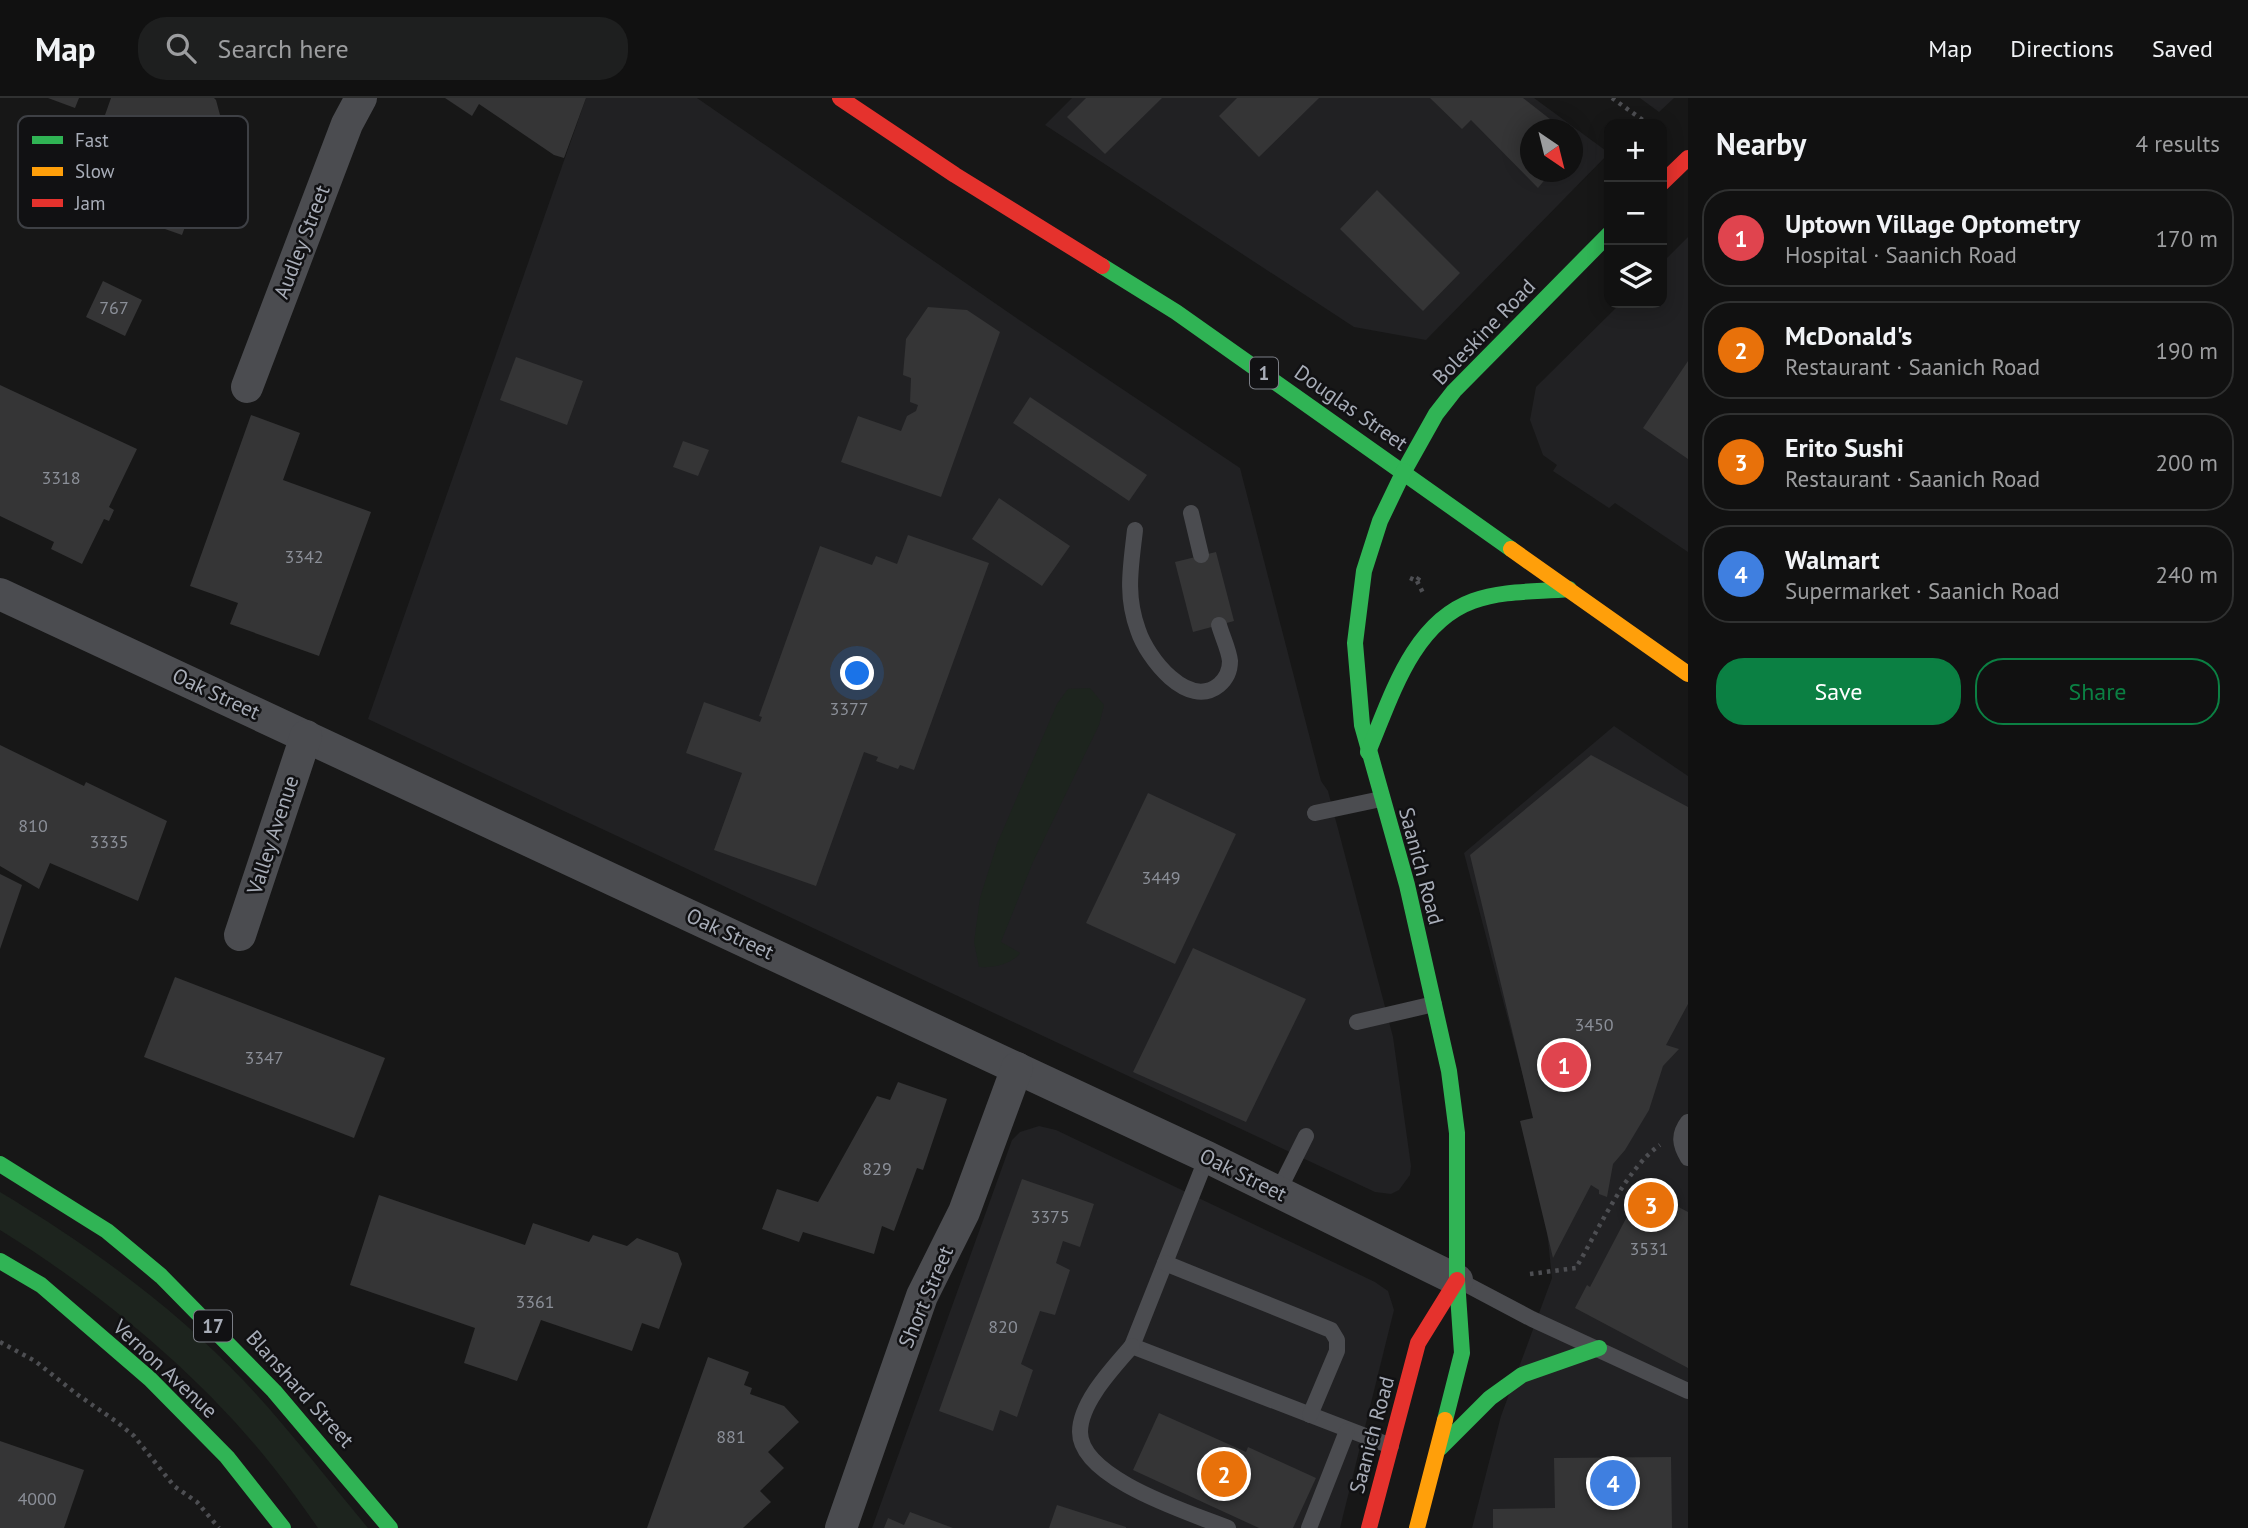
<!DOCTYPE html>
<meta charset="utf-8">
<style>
:root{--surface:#111;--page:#1e1f1f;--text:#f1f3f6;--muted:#9c9d9f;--line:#303131;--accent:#0b8043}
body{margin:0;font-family:"PT Sans",sans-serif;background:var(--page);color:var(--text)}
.controls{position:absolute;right:21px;top:21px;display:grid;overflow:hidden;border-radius:14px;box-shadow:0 4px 18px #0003}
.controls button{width:63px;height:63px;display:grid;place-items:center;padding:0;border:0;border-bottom:2px solid var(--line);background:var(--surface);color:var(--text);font:35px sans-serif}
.compass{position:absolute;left:1520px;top:21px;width:63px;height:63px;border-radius:50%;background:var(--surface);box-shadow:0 4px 18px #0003;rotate:145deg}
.you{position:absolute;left:858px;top:576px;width:24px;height:24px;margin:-18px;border:5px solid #fff;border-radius:50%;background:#1a73e8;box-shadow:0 0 0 10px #1a73e833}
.badge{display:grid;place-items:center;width:46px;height:46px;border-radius:50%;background:var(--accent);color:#fff;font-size:23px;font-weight:700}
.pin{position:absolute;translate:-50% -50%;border:4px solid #fff;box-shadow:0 2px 7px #0006}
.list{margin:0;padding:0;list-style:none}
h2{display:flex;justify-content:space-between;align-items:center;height:91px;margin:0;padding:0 28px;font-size:30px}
h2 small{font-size:23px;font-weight:400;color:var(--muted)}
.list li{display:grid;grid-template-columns:46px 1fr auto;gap:21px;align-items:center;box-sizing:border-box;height:98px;margin:0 14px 14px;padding:0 14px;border:2px solid var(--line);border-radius:28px}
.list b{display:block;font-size:26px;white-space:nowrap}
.list p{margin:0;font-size:23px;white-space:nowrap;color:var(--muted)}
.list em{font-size:23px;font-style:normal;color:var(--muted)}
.actions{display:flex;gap:14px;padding:21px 28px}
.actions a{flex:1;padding:16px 0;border:2px solid var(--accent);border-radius:28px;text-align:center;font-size:24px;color:var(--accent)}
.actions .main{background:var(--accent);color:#fff}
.icon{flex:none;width:38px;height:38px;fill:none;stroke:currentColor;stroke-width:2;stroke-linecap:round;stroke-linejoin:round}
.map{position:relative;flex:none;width:1688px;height:1430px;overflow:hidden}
header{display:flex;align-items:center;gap:42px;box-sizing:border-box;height:98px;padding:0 35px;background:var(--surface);border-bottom:2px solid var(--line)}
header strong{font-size:33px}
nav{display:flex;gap:38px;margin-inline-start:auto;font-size:24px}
.search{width:490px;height:63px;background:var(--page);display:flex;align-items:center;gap:18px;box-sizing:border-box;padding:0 24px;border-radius:28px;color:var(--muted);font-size:26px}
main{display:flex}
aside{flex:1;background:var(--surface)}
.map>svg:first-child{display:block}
.built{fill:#212123;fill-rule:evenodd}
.green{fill:#1d241e}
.building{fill:#353536}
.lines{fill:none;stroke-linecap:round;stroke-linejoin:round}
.path{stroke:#4d4e52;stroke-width:4.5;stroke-dasharray:3.5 5;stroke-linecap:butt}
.lane{stroke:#4b4c50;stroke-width:16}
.street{stroke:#4b4c50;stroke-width:32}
.fast{stroke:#30b455;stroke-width:16}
.slow{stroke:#ff9f0a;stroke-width:16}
.jam{stroke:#e5322d;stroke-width:16}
.labels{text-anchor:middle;stroke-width:5;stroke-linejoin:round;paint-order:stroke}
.number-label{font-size:18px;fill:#8b8f98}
.shield{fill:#111113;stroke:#7b7e86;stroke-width:2}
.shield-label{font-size:19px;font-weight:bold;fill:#a8adb8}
.street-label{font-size:21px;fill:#a8adb8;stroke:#111113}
.key{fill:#111113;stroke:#3e4045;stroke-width:2}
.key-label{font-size:19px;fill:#a8adb8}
</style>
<header>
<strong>Map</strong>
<div class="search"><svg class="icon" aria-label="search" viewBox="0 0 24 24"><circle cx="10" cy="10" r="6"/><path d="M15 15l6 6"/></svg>Search here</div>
<nav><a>Map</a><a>Directions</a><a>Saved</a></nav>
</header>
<main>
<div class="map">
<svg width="1688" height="1430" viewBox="0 0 1688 1430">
<rect width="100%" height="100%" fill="#171717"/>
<!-- built -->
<g class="built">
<polygon points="586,0 697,0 1015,219 1240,370 1321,683 1328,693 1393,939 1411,1068 1410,1077 1399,1092 1391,1096 1375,1094 368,621"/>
<path d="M1072,0H1534L1609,55L1426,242L1354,229L1045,27ZM1531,32H1573V74H1531Z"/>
<polygon points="1640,0 1674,0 1659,14"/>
<polygon points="1688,139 1688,454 1615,405 1609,410 1553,373 1557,367 1543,357 1530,322 1536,289 1621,205 1662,205 1662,165"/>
<polygon points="1614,628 1688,678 1688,1430 1472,1430 1501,1318 1552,1180 1536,1027 1464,755"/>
<polygon points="1039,1028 1056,1032 1375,1184 1388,1193 1394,1212 1340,1430 872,1430 1012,1042 1020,1034"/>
</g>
<!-- green -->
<g class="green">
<path d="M1090,590L1104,607L1099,627L1033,764L1001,844L1020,855C1012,866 993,870 979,869L974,844L980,800L997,746L1057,606L1068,591Z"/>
<path d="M0,1094C88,1147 173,1208 244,1283C288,1330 327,1381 368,1430H318C304,1410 289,1389 274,1370C201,1277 100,1194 0,1132Z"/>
</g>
<!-- building -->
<g class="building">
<polygon points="48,0 79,0 75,10"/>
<polygon points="111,0 214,0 216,2 220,17 220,32 182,137 128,118 133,103 81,85"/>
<polygon points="445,0 586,0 564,60 554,57 479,6 472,18"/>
<polygon points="1086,0 1162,0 1105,56 1067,19"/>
<polygon points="1237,0 1319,0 1259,59 1219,18"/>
<polygon points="1430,0 1523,0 1564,32 1531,32 1531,74 1551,74 1538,90 1471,22 1462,31"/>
<polygon points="1377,92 1460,175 1423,213 1340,131"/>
<polygon points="103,183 142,202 125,238 86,219"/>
<polygon points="928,209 967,212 1000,234 941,399 841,364 858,318 901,333 907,318 916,313 918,307 910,304 911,280 903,277 906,241"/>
<polygon points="516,259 583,283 567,327 500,302"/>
<polygon points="1688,263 1688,361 1643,330"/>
<polygon points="0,287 137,351 109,409 114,412 109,423 104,421 82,466 51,451 54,444 0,418"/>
<polygon points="1030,299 1147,377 1129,403 1013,325"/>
<polygon points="251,317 300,335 283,382 371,414 319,558 230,526 238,505 190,488"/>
<polygon points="683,343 709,352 698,378 673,369"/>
<polygon points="999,400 1070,448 1042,488 972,441"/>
<polygon points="908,437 989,465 914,672 900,667 898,671 876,663 878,659 864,654 816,788 714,752 742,675 686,655 704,604 760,624 762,619 759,618 820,448 872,467 876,458 897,466"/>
<polygon points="1216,454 1234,523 1193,534 1175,464"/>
<polygon points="0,647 84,688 86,684 167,723 138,803 50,765 39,791 0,768"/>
<polygon points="1591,657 1688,709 1688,906 1666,947 1679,951 1663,968 1649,1012 1625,1052 1613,1066 1607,1099 1599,1096 1599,1092 1591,1087 1553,1160 1520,1023 1533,1020 1470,757"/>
<polygon points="1148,695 1236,736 1175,866 1086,825"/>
<polygon points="0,776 22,787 0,851"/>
<polygon points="1193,850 1306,901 1246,1024 1133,974"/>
<polygon points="175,879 385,960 354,1040 144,959"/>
<polygon points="898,984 947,1001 923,1072 917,1070 894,1133 882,1128 874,1156 803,1134 799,1144 762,1131 777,1091 818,1104 877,998 890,1002"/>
<polygon points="1022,1081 1094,1106 1080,1149 1063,1143 1056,1165 1070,1172 1055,1217 1040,1213 1021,1266 1033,1272 1017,1319 1000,1312 993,1333 939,1313"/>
<polygon points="1642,1090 1688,1114 1688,1270 1575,1210 1587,1187 1590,1189"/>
<polygon points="379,1097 525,1147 533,1125 589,1144 593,1137 627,1148 637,1140 678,1155 682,1166 659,1231 642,1225 632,1253 541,1222 517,1283 464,1265 475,1230 350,1187"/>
<polygon points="708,1259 749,1274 744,1287 752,1290 750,1296 784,1308 799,1324 768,1354 784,1370 760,1393 771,1404 743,1430 647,1430"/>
<polygon points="1159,1315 1246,1354 1248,1349 1316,1380 1293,1430 1259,1430 1133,1372"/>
<polygon points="0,1343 84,1372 64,1430 0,1430"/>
<polygon points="1671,1359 1672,1430 1493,1430 1493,1411 1555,1410 1554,1360"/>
<polygon points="1057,1407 1126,1429 1126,1430 1049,1430"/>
<polygon points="910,1414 953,1430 884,1430 888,1420 904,1427"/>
</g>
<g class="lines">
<!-- path -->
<g class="path">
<polyline points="1612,0 1644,23"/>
<polyline points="1410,480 1417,483 1422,475"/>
<polyline points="1417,483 1423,495"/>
<path d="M1530,1176L1576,1170C1597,1134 1627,1069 1660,1047"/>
<polyline points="0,1244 35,1263 78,1297 117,1324 134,1338 174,1388 197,1404 219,1430"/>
</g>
<!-- lane -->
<g class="lane">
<polyline points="1191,415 1201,457"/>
<path d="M1135,432C1131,468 1125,497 1138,532C1147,560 1188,612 1219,587C1226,581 1230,573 1230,563C1229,552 1222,538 1219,527"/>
<polyline points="1315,715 1381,701"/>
<polyline points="1357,924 1434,906"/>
<path d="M1688,1024C1678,1037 1680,1047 1688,1060"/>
<polyline points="1207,1059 1132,1248 1391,1348"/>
<polyline points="1278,1094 1306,1038"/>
<polyline points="1165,1165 1331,1232 1337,1242 1337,1253 1310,1317"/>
<polyline points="1460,1183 1532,1221 1688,1293"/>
<path d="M1132,1248C1114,1269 1080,1304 1080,1334C1080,1381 1191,1415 1228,1430"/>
<polyline points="1309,1430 1347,1333"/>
</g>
<!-- street -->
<g class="street">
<polyline points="247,289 347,26 361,0"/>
<polyline points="0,496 1207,1059 1457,1182"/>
<polyline points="240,837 306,638"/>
<polyline points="841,1430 922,1198 964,1114 1017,970"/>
</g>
<!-- fast -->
<g class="fast">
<polyline points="1102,168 1176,214 1511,451"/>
<polyline points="1404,373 1436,316 1454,293 1609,136"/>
<polyline points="1404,373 1380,423 1364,473 1355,545 1362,627 1407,787 1449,973 1457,1035 1457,1182 1462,1255 1445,1322"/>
<path d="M1368,654C1391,600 1412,525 1473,503C1503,492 1538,494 1569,491"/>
<polyline points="0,1066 107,1133 161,1178 274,1293 390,1430"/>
<polyline points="0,1163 41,1187 150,1281 227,1359 283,1430"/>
<polyline points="1440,1350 1490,1300 1522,1277 1599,1250"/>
</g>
<!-- slow -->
<g class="slow">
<polyline points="1511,451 1688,576"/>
<polyline points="1417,1430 1445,1322"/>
</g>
<!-- jam -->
<g class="jam">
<polyline points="840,0 955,77 1102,168"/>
<polyline points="1662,85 1688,60"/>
<polyline points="1369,1430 1418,1245 1457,1182"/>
</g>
</g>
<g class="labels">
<!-- number labels -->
<g class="number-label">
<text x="114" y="216">767</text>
<text x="61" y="386">3318</text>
<text x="304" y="465">3342</text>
<text x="849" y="617">3377</text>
<text x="33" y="734">810</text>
<text x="109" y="750">3335</text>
<text x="1161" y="786">3449</text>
<text x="1594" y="933">3450</text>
<text x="264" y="966">3347</text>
<text x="877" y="1077">829</text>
<text x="1050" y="1125">3375</text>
<text x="1649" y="1157">3531</text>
<text x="535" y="1210">3361</text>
<text x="1003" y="1235">820</text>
<text x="731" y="1345">881</text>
<text x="37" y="1407">4000</text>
</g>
<!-- shield labels -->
<g class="shield">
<rect x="1250" y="259.5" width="28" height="31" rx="5"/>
<rect x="194" y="1212.5" width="38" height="31" rx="5"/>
</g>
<g class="shield-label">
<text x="1264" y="282">1</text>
<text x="213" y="1235">17</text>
</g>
<!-- street labels -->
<g class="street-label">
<text transform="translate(302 144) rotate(-69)" y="7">Audley Street</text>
<text transform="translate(1484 234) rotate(-46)" y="7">Boleskine Road</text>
<text transform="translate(1351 310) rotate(35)" y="7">Douglas Street</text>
<text transform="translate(216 596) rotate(25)" y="7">Oak Street</text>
<text transform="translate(273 737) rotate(-72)" y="7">Valley Avenue</text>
<text transform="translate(1421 768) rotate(75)" y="7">Saanich Road</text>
<text transform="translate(730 836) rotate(25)" y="7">Oak Street</text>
<text transform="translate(1243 1077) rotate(26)" y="7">Oak Street</text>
<text transform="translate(926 1199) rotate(-67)" y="7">Short Street</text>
<text transform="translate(165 1271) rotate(43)" y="7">Vernon Avenue</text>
<text transform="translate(300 1291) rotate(48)" y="7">Blanshard Street</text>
<text transform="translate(1372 1337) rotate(-75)" y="7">Saanich Road</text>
</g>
</g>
<!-- legend -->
<rect x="18" y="18" width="230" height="112" rx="10" class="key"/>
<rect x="32" y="38" width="31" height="8" fill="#30b455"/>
<rect x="32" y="69" width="31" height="9" fill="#ff9f0a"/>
<rect x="32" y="101" width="31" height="8" fill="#e5322d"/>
<g class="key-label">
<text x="75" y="49">Fast</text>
<text x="75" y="80">Slow</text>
<text x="75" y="112">Jam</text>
</g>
</svg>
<div class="controls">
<button>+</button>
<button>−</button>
<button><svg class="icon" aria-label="layers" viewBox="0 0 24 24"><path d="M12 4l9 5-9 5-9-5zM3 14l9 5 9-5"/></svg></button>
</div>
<svg class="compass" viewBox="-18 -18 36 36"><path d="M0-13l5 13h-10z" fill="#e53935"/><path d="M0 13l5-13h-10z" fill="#9c9d9f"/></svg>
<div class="you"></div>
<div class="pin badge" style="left:1564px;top:967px;background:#e0444e">1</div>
<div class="pin badge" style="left:1224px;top:1376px;background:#e8710a">2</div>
<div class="pin badge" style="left:1651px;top:1107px;background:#e8710a">3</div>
<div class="pin badge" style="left:1613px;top:1385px;background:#3f7fe0">4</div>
</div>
<aside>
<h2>Nearby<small>4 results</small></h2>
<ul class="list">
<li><span class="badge" style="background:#e0444e">1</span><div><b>Uptown Village Optometry</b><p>Hospital · Saanich Road</p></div><em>170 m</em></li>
<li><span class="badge" style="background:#e8710a">2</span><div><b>McDonald's</b><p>Restaurant · Saanich Road</p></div><em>190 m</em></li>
<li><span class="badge" style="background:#e8710a">3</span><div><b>Erito Sushi</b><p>Restaurant · Saanich Road</p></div><em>200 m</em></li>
<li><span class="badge" style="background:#3f7fe0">4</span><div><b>Walmart</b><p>Supermarket · Saanich Road</p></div><em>240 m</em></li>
</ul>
<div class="actions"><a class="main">Save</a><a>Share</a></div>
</aside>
</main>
